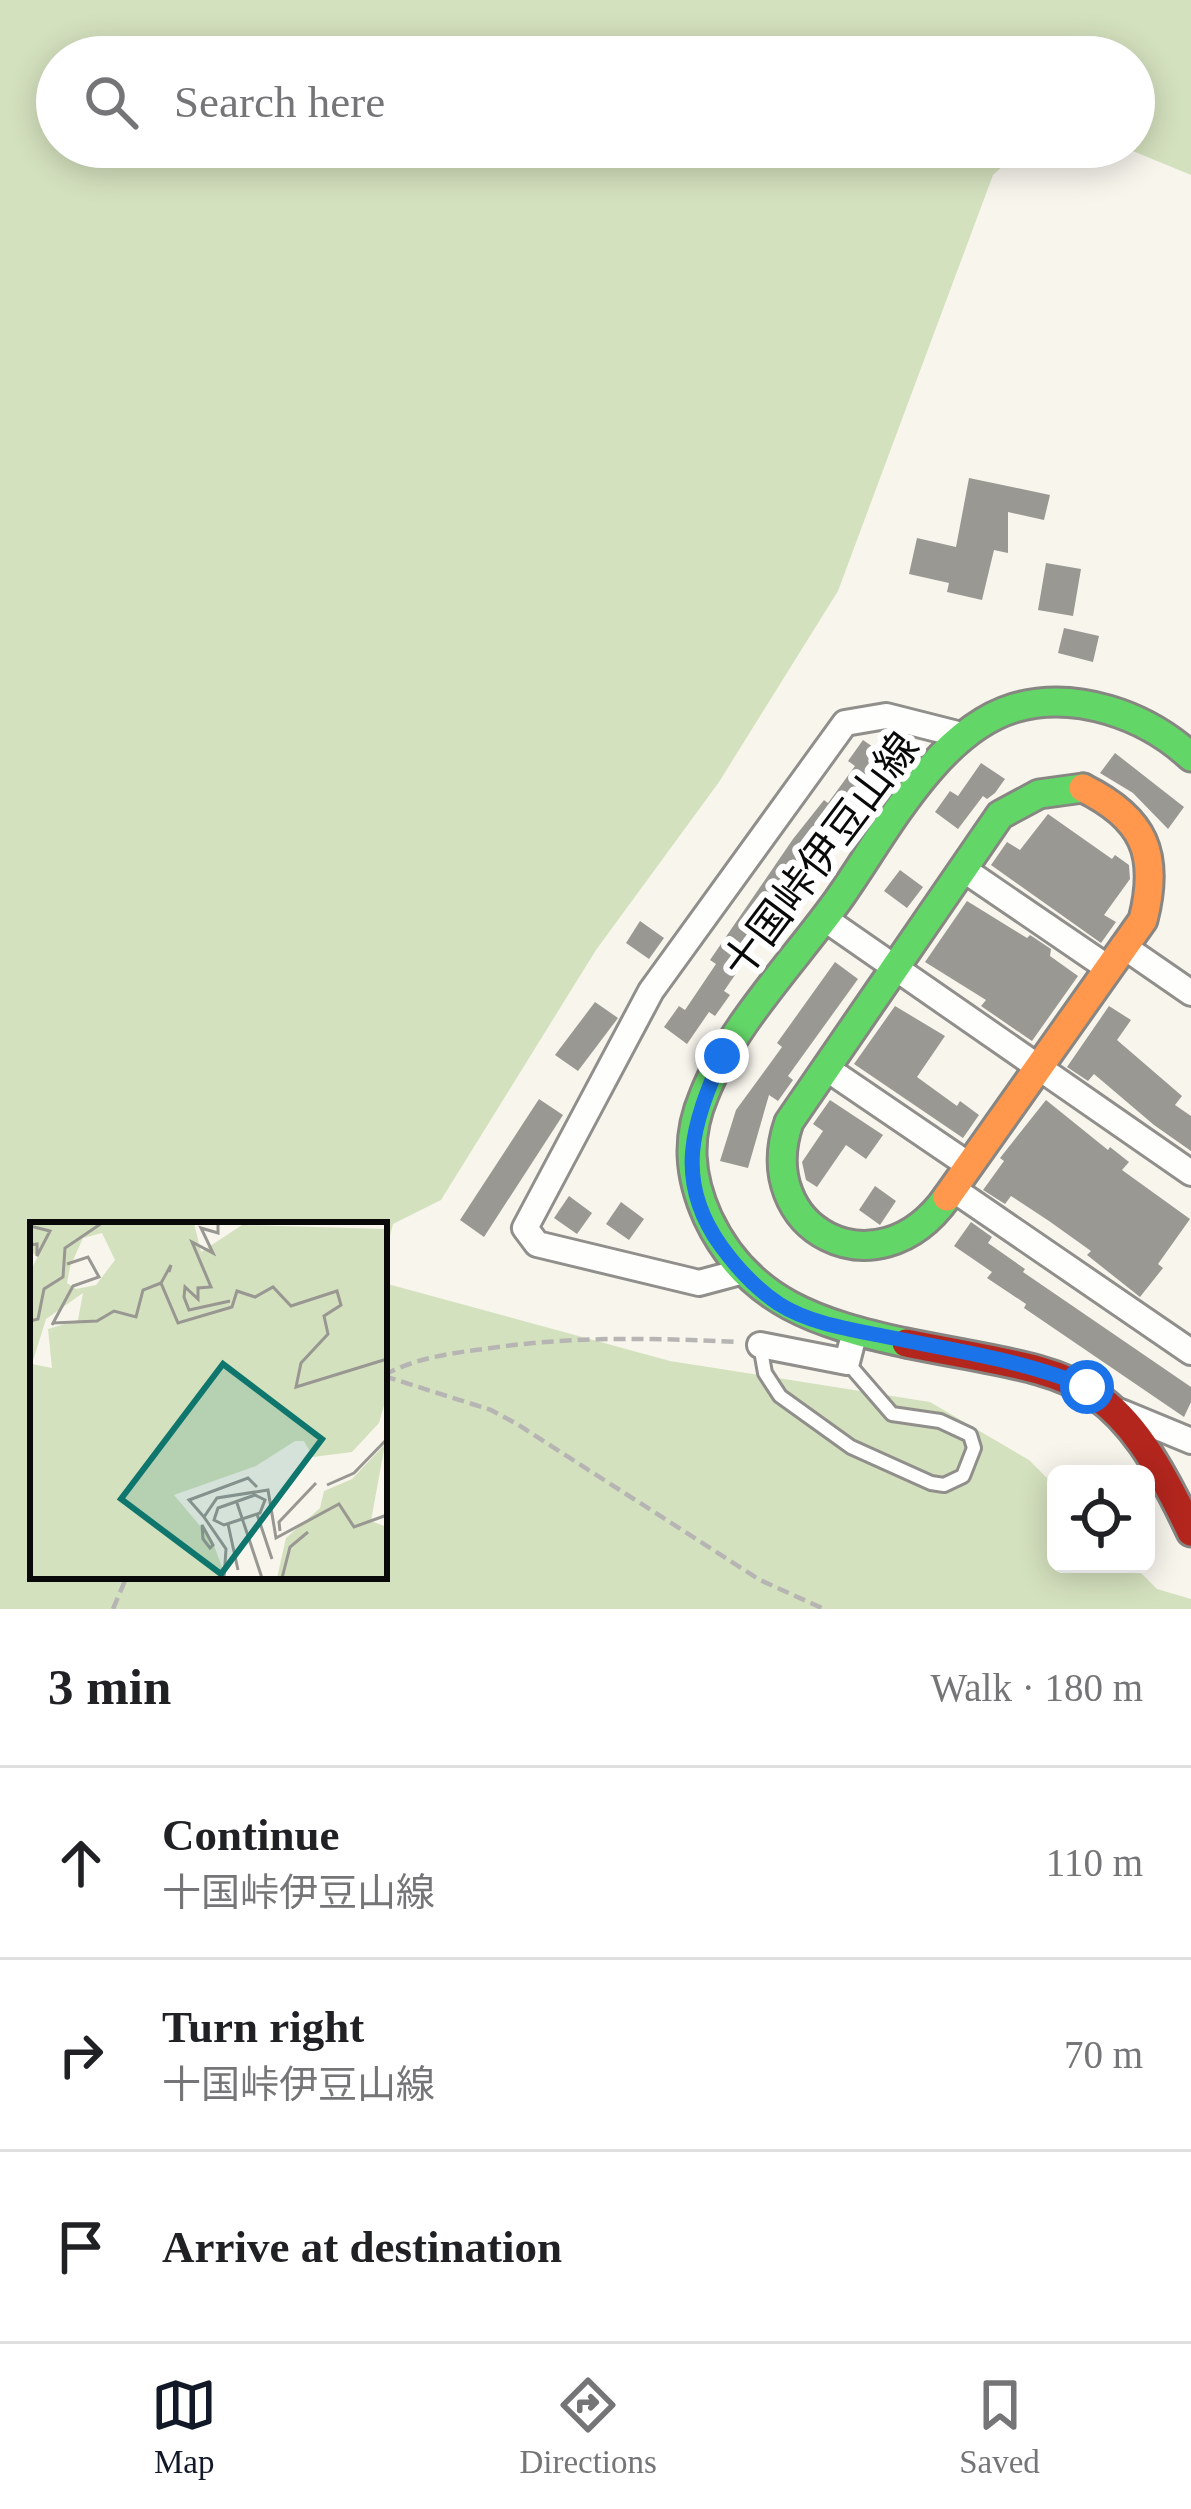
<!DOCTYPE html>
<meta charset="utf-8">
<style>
:root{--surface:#fff;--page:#f6f6f6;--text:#202124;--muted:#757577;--line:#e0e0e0;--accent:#111827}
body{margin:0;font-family:"Times New Roman","Noto Sans JP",serif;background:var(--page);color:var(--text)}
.controls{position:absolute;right:36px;bottom:36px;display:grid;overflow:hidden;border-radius:18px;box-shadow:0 6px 30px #0003}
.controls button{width:108px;height:108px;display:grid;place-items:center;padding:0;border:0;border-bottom:3px solid var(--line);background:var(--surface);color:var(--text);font:60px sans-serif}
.stop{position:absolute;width:36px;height:36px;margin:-27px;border:9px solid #1a73e8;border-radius:50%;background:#fff}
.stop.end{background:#1a73e8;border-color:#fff;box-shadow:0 3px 12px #0008}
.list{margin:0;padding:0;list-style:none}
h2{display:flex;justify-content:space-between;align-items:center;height:156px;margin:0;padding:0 48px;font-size:51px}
h2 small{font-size:39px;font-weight:400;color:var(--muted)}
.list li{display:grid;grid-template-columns:78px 1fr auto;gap:36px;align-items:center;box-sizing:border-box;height:192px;padding:0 48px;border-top:3px solid var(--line)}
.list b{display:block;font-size:45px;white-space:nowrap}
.list p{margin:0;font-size:39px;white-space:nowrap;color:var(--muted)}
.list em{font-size:39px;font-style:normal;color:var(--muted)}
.icon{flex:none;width:66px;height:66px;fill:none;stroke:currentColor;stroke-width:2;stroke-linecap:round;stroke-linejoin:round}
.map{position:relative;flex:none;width:1191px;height:1609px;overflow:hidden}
.search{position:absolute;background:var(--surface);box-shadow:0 6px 30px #0003;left:36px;right:36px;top:36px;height:132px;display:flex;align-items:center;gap:30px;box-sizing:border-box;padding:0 42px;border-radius:66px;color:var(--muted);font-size:45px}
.sheet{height:732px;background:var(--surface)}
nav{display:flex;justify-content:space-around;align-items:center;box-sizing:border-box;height:168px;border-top:3px solid var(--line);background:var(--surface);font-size:33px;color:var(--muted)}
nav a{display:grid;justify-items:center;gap:6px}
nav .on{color:var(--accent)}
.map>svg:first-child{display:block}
.forest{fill:#d4e1be}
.building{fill:#9a9893}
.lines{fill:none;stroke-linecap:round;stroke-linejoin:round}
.lane-casing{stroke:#918f8c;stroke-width:18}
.street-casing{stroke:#918f8c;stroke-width:30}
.fast-casing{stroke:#878682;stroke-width:33}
.slow-casing{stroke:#878682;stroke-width:33}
.jam-casing{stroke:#878682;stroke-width:33}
.path{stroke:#b6b5b4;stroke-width:4.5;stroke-dasharray:12 6;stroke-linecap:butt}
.lane{stroke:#fefefc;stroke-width:12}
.street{stroke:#fefefc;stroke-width:24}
.fast{stroke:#63d668;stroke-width:27}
.slow{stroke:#ff974d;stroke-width:27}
.jam{stroke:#b3261e;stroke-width:27}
.route{stroke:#1a73e8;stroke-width:15}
.labels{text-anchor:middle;stroke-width:12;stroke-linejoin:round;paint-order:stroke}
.street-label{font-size:42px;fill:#090909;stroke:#fff}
.inset-road{fill:none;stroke:#989792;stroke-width:3}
.view{fill:#0f766e;fill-opacity:0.15;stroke:#0f766e;stroke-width:6}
.inset-edge{fill:none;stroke:#090909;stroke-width:6}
</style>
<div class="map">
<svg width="1191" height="1609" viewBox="0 0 1191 1609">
<rect width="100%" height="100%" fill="#f8f5ed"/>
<!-- forest -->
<polygon class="forest" points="0,0 1191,0 1191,175 1123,147 1134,147 1134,57 57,57 57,147 1024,147 993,175 838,591 719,782 596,950 441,1200 393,1224 384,1259 384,1225 33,1225 33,1576 384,1576 384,1283 670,1361 930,1402 1029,1460 1056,1487 1056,1564 1132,1564 1157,1589 1191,1599 1191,1609 0,1609"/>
<!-- building -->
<g class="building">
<polygon points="969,478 1050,495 1044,520 1008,512 1008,553 994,550 982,600 947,592 949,583 909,574 917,538 956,547"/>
<polygon points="1046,563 1081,569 1073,616 1038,610"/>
<polygon points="1064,628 1099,636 1093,662 1058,653"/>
<polygon points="863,740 886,756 867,784 874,788 858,810 854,807 830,837 724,991 730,995 715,1016 709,1012 687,1044 664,1027 679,1006 685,1010 716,964 710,960 793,839 824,800 828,803 855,766 848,761"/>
<polygon points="1115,753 1184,807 1168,829 1133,793 1100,773"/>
<polygon points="981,763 1005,779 995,793 987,799 983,796 958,829 935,812 950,791 958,796"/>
<polygon points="1048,814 1112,859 1115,855 1129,865 1130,879 1104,915 1116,922 1101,943 991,865 1007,842 1020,850"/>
<polygon points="900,870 923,887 907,908 884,891"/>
<polygon points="967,901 1027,938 1030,935 1051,949 1050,956 1078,976 1032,1041 981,1006 986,1000 925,962"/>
<polygon points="640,921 664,938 649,959 626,943"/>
<polygon points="835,962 858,979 788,1076 793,1080 778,1101 769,1095 748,1168 720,1161 736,1110 782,1047 777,1043"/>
<polygon points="595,1002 618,1018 578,1071 555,1055"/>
<polygon points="895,1006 945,1036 917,1077 957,1106 960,1101 979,1115 963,1138 854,1064"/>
<polygon points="1109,1006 1131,1020 1117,1040 1182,1096 1175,1105 1191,1116 1191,1151 1154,1125 1094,1074 1088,1081 1067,1067"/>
<polygon points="539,1099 563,1115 484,1237 460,1220"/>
<polygon points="830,1100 883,1135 866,1159 846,1145 817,1187 806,1180 802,1162 823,1131 813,1124"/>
<polygon points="1046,1100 1108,1150 1110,1147 1129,1162 1122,1170 1190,1219 1158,1264 1163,1268 1140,1297 1087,1255 1091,1251 1049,1221 1011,1196 1005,1204 983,1190 1004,1161 1000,1158"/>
<polygon points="875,1186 896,1201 880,1225 859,1210"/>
<polygon points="569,1196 592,1213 577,1234 554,1218"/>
<polygon points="621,1202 644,1219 629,1240 606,1224"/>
<polygon points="971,1222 992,1237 988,1243 1025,1269 1023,1272 1191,1387 1191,1402 1184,1417 1024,1308 1026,1304 987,1278 992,1272 954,1246"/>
</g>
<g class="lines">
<defs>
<polyline id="lane" points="760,1345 765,1373 780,1396 851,1447 931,1483 944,1485 963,1476 974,1448 970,1435 940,1421 892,1414 847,1362"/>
<g id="street">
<polyline points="963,869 1108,968"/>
<polyline points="825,919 1191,1173"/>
<polyline points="1123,946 1191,993"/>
<polyline points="826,1068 970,1166"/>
<polyline points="953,1189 1191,1352"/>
<polyline points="740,1272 699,1283 537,1244 525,1228 651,991 845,723 886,716 965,736"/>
<polyline points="760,1345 847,1362 855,1331"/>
<polyline points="1121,1412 1191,1441"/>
</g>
<g id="fast">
<path d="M947,1197C877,1296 752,1229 789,1122L1000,815L1039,794L1083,788"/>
<path d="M906,1343C820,1324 748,1303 708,1218C689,1176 686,1137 704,1095C731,1026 795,960 838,900C883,837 935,732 1014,708C1075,690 1146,715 1191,757"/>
</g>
<path id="slow" d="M947,1197L1143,920C1160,854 1144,818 1083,788"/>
<path id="jam" d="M906,1343C1074,1377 1112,1364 1191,1532"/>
</defs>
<!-- lane casing -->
<use href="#lane" class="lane-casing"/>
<!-- street casing -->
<use href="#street" class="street-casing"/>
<!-- fast casing -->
<use href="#fast" class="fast-casing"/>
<!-- slow casing -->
<use href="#slow" class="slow-casing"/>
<!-- jam casing -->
<use href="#jam" class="jam-casing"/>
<!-- path -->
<g class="path">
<path d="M384,1375C418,1357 453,1353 491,1348C574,1336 655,1338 739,1342"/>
<polyline points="384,1376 491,1410 517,1424 760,1580 824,1609"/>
<polyline points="113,1609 127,1576"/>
</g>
<!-- lane -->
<use href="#lane" class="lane"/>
<!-- street -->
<use href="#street" class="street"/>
<!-- fast -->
<use href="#fast" class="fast"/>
<!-- slow -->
<use href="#slow" class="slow"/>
<!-- jam -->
<use href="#jam" class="jam"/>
</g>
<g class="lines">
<!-- route -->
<path class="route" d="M722,1056C693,1124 673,1179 721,1246C737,1268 755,1288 779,1304C809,1323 848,1329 883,1336C952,1350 1023,1360 1087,1387"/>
</g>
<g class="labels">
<!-- street labels -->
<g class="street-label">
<text transform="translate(820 855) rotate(-53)" y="15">十国峠伊豆山線</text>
</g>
</g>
<!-- overview -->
<g transform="translate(30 1222)">
<rect width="357" height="357" fill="#f8f5ed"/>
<path d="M0,1H164L171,30L212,3L357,7L356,176L349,201L322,230L283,235L274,219H265L226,244L144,273L182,318L196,356H0V50L8,34L0,30ZM72,11L85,38L66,63L46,67L37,61L40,45L53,16ZM53,71L48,98L18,107L22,146L2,142L16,97ZM355,222L341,299L357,305V356H247L256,316L290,286L294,269L322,257Z" fill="#d4e1be" fill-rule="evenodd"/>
<path class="inset-road" d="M188,1V11L171,6L183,31L162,20L181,65L168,66V77L155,65L154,75L159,88L200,79M0,4L20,9L7,34V22L0,23M139,50L141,43L131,61L148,101L202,85L207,69L225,75L243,65L261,84L307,69L311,83L294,94L298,112L271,141L266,165L357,137M0,99L8,97L14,67L33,55L35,26L72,1M23,101L67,99L84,89L106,95L113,68L131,61M22,103L43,64L69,55L58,35L37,42M297,263L324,251L357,217M225,273L235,278L230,291L194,303L184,298L188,286ZM206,278L232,356M227,292L242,337M174,295L159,278L218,256L227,265M198,302L208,348M172,303L183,323L180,326L173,317ZM250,309L249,300L286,261M194,356L196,327L174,295L187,276L238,268L246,316L309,282L324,305L357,293M252,356L260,325L278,310"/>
<path class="view" d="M193,142L292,217L191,352L91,277Z"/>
<rect width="357" height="357" class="inset-edge"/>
</g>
</svg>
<div class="controls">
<button><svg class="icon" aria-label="locate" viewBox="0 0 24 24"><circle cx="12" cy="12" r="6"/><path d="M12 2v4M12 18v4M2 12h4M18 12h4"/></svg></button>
</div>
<div class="stop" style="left:1087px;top:1387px"></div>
<div class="stop end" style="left:722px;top:1056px"></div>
<div class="search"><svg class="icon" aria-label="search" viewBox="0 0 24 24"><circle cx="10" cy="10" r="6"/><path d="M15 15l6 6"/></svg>Search here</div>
</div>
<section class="sheet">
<h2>3 min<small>Walk · 180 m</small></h2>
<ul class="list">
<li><svg class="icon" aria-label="ahead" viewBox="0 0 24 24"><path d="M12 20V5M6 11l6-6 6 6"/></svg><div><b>Continue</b><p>十国峠伊豆山線</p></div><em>110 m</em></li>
<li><svg class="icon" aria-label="right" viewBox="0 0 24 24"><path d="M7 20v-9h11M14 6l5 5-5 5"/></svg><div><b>Turn right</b><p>十国峠伊豆山線</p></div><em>70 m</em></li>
<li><svg class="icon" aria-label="arrive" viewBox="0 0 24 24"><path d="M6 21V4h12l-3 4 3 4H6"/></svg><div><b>Arrive at destination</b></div></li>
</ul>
</section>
<nav>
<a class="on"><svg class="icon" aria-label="map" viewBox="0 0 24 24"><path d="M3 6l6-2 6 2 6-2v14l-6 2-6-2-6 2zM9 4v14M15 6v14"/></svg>Map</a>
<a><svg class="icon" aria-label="directions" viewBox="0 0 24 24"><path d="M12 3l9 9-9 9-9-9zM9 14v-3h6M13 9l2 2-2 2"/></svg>Directions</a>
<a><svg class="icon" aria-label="saved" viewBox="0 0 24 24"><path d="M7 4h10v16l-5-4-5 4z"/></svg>Saved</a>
</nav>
